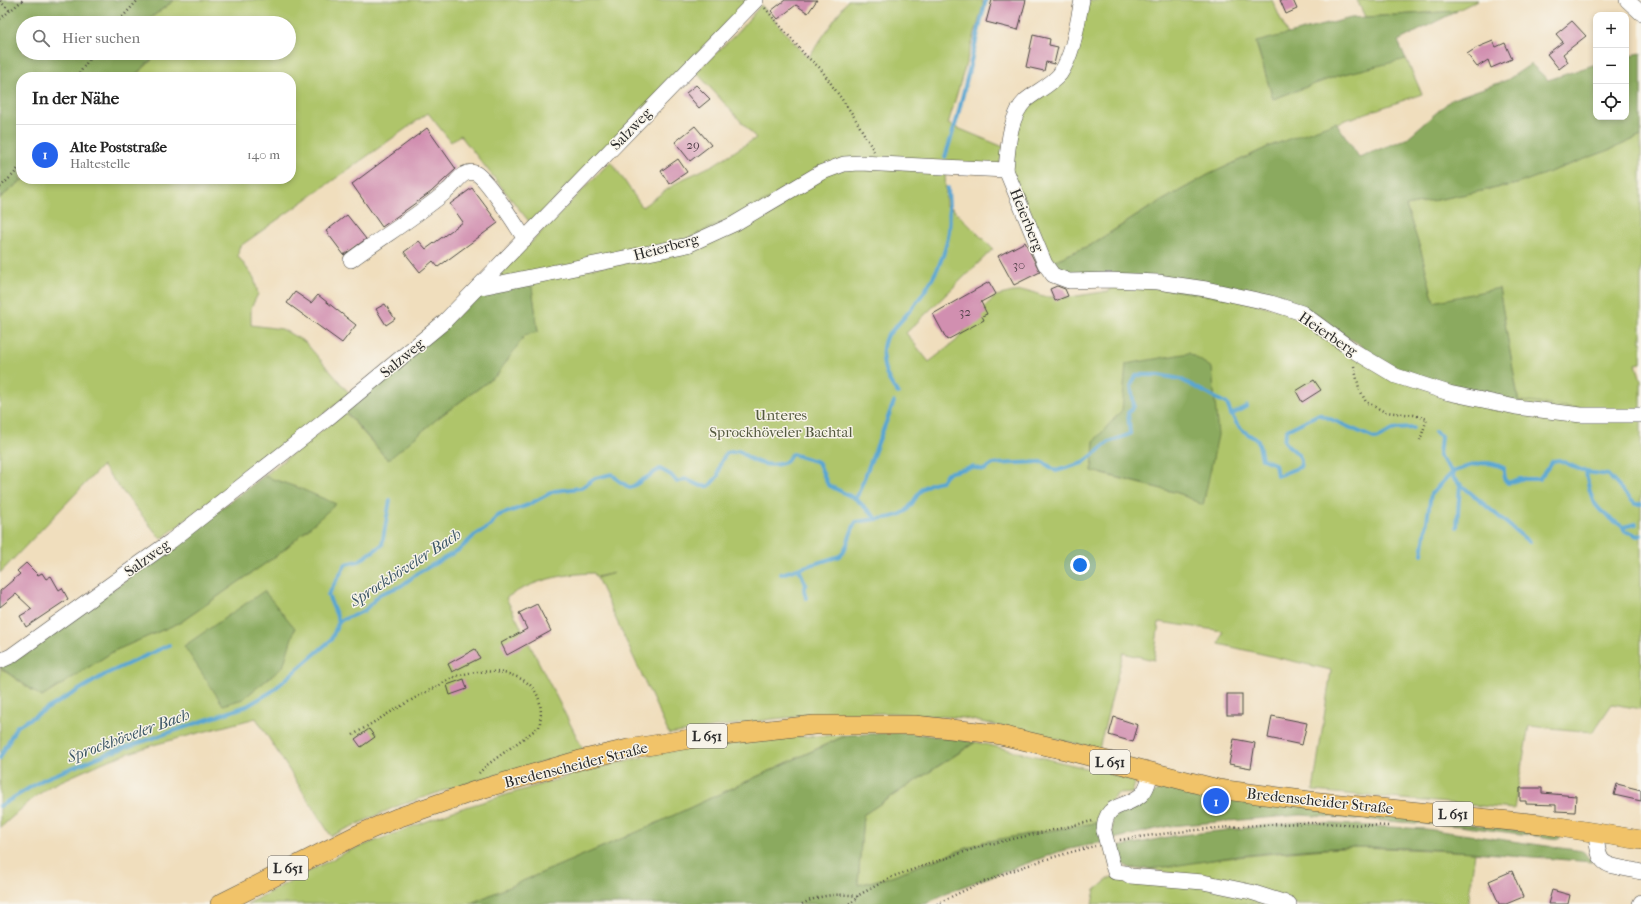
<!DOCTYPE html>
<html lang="de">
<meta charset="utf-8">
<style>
:root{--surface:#fff;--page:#f2f2f2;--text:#222;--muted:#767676;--line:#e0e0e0;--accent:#2563eb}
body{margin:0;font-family:"IM FELL French Canon",serif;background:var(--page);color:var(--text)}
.controls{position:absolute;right:12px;top:12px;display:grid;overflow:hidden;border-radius:8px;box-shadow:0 2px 6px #0003}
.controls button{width:36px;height:36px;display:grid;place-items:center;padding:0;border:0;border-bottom:1px solid var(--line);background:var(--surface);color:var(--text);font:20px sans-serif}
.you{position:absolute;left:1080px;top:565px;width:14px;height:14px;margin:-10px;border:3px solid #fff;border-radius:50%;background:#1a73e8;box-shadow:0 0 0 6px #1a73e833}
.badge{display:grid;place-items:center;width:26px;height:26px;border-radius:50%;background:var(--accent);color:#fff;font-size:13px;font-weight:700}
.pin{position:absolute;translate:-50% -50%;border:2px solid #fff;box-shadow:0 1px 4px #0006}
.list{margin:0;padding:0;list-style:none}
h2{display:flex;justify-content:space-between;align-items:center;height:52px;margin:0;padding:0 16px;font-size:17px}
h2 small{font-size:13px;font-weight:400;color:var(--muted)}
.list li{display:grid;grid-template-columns:26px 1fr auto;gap:12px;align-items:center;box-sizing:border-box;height:60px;padding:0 16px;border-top:1px solid var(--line)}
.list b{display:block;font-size:15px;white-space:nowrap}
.list p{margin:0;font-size:13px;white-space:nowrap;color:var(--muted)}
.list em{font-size:13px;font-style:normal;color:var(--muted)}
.icon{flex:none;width:22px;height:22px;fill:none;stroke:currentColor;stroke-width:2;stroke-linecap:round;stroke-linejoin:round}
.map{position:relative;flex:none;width:1641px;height:904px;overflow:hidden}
.search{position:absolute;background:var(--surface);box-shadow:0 2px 6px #0003;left:16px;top:16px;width:280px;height:44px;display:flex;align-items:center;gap:10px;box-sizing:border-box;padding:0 14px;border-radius:22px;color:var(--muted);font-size:15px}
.panel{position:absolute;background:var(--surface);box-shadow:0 2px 6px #0003;left:16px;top:72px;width:280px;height:112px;border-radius:16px}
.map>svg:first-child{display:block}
.green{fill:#afc56a;stroke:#6d784a;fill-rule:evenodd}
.forest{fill:#8baa5e;stroke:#5b6a44}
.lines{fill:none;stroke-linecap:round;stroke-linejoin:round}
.stream{stroke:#59a6d2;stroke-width:4}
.building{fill:#d18fb0}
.minor-casing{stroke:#494641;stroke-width:16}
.major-casing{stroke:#494641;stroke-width:20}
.path{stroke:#494641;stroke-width:2.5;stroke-dasharray:1 3;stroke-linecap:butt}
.minor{stroke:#fff;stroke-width:15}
.major{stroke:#f1c369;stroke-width:19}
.minor-bridge-casing{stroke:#494641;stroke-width:16;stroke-linecap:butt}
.minor-bridge{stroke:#fff;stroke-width:15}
.labels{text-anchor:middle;stroke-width:3;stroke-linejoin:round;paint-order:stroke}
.number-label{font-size:13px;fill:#54444c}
.shield{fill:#f7f3e8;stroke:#686764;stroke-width:1}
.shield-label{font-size:14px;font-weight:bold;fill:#2b2b2b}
.street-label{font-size:15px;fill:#2b2b2b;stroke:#f7f3e8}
.park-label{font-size:15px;fill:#53593e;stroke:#f7f3e8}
.water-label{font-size:16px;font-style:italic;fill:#3b5665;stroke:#f7f3e8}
</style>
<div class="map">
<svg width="1641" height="904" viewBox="0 0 1641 904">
<rect width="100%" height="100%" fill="#f7f3e8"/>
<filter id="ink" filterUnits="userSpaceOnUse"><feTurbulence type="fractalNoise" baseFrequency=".025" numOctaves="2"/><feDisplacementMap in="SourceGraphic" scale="8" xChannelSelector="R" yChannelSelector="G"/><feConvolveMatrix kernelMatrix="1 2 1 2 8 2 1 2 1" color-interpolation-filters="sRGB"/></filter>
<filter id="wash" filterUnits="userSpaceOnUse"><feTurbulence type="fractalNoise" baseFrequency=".012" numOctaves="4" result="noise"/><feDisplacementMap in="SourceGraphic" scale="16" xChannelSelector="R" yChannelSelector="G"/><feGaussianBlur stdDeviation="0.9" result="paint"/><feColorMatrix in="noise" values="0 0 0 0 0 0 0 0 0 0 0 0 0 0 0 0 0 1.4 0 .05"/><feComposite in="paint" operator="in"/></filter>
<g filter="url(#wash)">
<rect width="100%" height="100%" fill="#f0debd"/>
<!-- green -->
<g class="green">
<polygon points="175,0 751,0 531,224 460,135 451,142 428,113 239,247 238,256 254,278 258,294 251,308 251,325 282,329 305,342 350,394 161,539 102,466 0,573 0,198 24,179 291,179 291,77 134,77 153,59 150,53 289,53 289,23 144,23"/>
<polygon points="848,0 983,0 983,6 948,124 1006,148 997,168 841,161 685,244 492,282 611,161 642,207 681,180 713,165 756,138 696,72 736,34 761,5 808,58"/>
<polygon points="1088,0 1272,0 1288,35 1256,43 1273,99 1337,76 1406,58 1422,94 1270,146 1208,175 1149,208 1090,245 1051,262 1008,168 1020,105 1058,85"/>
<polygon points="1357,0 1478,0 1456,11 1365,17"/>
<polygon points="1641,136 1641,363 1636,364 1641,380 1641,412 1519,404 1499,289 1434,302 1421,251 1406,206 1517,184 1612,149"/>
<path d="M843,165L945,170L946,206L949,205L993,249L906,333L929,362L956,341L981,310L996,296L1013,292L1029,291L1046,297H1070L1110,291V280L1206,291L1284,311L1424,388L1641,417V709L1612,704L1593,732L1529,726L1514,809L1313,791L1331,670L1219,644L1223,631L1159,622L1154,660L1123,653L1099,749L964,718L891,713L831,714L773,719L669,734L597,578L614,573L596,577L594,573C562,574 533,580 506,598L584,751L458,786L395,807L331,836L256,718L153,745L106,761L50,786L30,801L0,828V668L42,697L114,651L181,622L279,554L310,527L333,503L264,476L345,412L385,457L490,380L525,335L538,332L531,280L646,258ZM1102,474L1205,495L1203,505L1178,493Z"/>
<polygon points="846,735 642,830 469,904 247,904 344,853 456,810 592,769 659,753 760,738"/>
<polygon points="976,742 1136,780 1132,793 1117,794 1105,808 1100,822 983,842 886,878 858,885 863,815"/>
<path d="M1359,847L1475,852L1468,904H1298L1260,890L1148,869C1218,858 1288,851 1359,847Z"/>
<polygon points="1111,877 1215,887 1277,904 1092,904 1095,890"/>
</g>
<!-- forest -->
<g class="forest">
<polygon points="0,0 174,0 144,23 23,23 23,53 150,53 153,58 133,77 21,77 21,179 23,179 0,198"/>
<polygon points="1457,11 1398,41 1406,59 1337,76 1273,99 1256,42 1351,18"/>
<polygon points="1641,53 1641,136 1612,149 1517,184 1406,206 1421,251 1434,302 1499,288 1519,404 1398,375 1356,342 1284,306 1067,275 1051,262 1091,245 1149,208 1208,175 1270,146 1336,122 1359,157 1406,139 1452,99 1507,80 1531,64 1548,80 1596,64 1596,117 1626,117 1626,56"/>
<polygon points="531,280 538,332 525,335 497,375 443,414 388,460 346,412 486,290"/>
<polygon points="1189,353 1212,368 1218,435 1203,505 1178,493 1092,471 1094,441 1122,410 1126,364"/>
<polygon points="264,476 299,488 336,504 279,554 181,622 114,651 42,697 0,667 31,651"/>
<polygon points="264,591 295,628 283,667 243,699 223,705 184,646"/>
<polygon points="905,732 975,742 863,815 858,885 886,878 983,842 1101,822 1103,842 1061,851 948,892 926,904 469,904 642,830 847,735"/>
<polygon points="1164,787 1219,798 1462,823 1561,836 1559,839 1459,826 1301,815 1169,826 1113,839 1112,818"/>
<path d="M1300,822L1426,829L1583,851L1592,862C1515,856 1437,847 1359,847C1317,848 1274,852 1232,857C1212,859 1144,873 1130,868C1120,864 1117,856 1118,847L1173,836Z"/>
</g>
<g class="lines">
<!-- stream -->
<g class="stream">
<polyline points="945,157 957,119 986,0"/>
<path d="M898,393C885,378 878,356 886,337C915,307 943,274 949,231C951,217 948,202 948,188"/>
<polyline points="1231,415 1247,406"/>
<path d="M1435,432L1441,436L1439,456L1452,472C1472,465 1484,458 1504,468V479L1508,483L1520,479H1539L1553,461L1559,460L1586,472L1608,475L1635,504H1641"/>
<path d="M1586,472C1591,506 1596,509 1623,527L1636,524"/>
<polyline points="856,499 894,402"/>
<polyline points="1457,527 1460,484"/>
<polyline points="1623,527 1625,532 1632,533 1637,536 1641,535"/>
<polyline points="1422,554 1431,494 1452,472 1454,479 1529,542"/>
<polyline points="799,569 806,585 804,590 806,598"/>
<path d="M781,574L840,556C849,547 849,533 856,522L877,519"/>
<polyline points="339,621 328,595 346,564 359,561 382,545 390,500"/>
<polyline points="0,758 16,727 106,674 169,645"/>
<path d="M0,806L44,779L106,754L247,706L271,692L331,640L339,621L364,611L380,594L401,586L418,573L459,550L474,536L490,526L497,516L528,505L554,491L581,488L595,478L612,474L618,480L630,488L660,469L671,475L677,482L685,479L701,486H709L718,476L720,464L726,453L740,451C751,462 768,468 783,463C786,462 790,457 792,454L818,462L828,485L856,499L877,519C886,518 901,517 907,510C921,494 917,485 942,481L947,473L972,467L984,470L993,464L1043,462L1056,471L1083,463L1109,442L1130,434L1128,413L1134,406L1131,386L1136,375H1159L1180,379L1227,404C1235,424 1239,430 1258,440L1262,459L1275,464L1277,476L1300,467C1305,453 1290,451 1284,440L1287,430L1319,414L1376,439L1395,429L1413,428"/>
</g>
</g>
<g id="blocks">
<!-- building -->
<g class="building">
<polygon points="785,0 817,0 808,13 796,5 778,19 771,11"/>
<polygon points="992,0 1026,0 1018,30 986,22"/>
<polygon points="1280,0 1293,0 1297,9 1286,14"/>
<polygon points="1572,21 1586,36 1563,54 1568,62 1559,69 1547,54 1563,42 1556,34"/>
<polygon points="1033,35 1050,39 1049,45 1058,47 1054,64 1046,62 1044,71 1026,67"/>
<polygon points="1493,41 1496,47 1505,43 1512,59 1491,68 1488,60 1477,67 1467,54 1476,48"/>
<polygon points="696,85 710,99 699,108 686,93"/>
<polygon points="695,126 711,145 690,161 675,142"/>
<polygon points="427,128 456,169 431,192 382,227 352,184"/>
<polygon points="678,159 687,172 669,184 661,171"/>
<polygon points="472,188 498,223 438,267 433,261 420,272 404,252 419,241 426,249 463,222 450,204"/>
<polygon points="347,215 366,239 344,255 326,231"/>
<polygon points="1025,242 1040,272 1014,285 998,256"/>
<polygon points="989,282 996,294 981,302 987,314 982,316 984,320 947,340 933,314"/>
<polygon points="1057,286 1065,289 1068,296 1055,301 1050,289"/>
<polygon points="295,292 311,303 318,295 356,325 342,343 287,303"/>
<polygon points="385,304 395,319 386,325 376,309"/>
<polygon points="1314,380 1321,390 1302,402 1296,391"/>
<polygon points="26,563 38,575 42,573 46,579 51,576 59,590 62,588 68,599 26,627 20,616 32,609 16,594 0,607 0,591 20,574 17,571"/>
<polygon points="537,604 551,631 507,655 501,643 527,629 519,613"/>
<polygon points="475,649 480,658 452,672 448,664"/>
<polygon points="464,679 467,689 450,695 447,685"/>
<rect x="1227" y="694" width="15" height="21"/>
<polygon points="1272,716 1307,723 1302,745 1268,738"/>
<polygon points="1114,717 1138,725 1133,742 1109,735"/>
<polygon points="369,729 375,737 361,747 355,739"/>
<polygon points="1234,739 1255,743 1251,768 1229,764"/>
<polygon points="1617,784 1641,790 1641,801 1614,795"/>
<polygon points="1520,788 1542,788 1542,793 1576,796 1575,812 1556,811 1556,805 1526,804 1526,801 1520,801"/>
<polygon points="1512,871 1523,897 1506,904 1499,904 1489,881"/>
<polygon points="1552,890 1570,895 1568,904 1548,904"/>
</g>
</g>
</g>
<g filter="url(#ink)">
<use href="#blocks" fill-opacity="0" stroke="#494641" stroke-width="1"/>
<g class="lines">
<defs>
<g id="minor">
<polyline points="1627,0 1641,13"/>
<polyline points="1006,170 1045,264 1053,275 1069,281 1109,280 1158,282 1206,289 1271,303 1302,313 1354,351 1396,376 1449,393 1516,407 1581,415 1641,415"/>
<path d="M351,260C382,237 419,215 448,190C456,184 462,169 475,173C486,177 517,227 525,239"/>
<path d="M477,288L688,245L734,224L820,173L844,164L860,163L1006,170C1008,148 1009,116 1026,100C1037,91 1051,85 1060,74C1074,53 1077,24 1082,0"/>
<polyline points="0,661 11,656 171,541 327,419 443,323 756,0"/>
<path d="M1104,831C1105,801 1123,810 1141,795C1147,790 1149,780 1151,772"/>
<path d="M1596,832C1598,872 1607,863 1641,872"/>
<polyline points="1112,863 1115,872 1125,873 1130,876 1203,882 1251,892 1289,904"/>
<polyline points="1640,904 1641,902"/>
</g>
<polyline id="major" points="220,904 357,835 397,818 475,791 580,760 628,749 696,738 814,725 915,725 996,734 1069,751 1218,789 1310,801 1541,824 1641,840"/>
</defs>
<!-- minor casing -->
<use href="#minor" class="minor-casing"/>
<!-- major casing -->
<use href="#major" class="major-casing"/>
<!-- path -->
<g class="path">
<polyline points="0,1 10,11"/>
<polyline points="765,8 806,56 820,68 853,115 874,151"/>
<polyline points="0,19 23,0"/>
<polyline points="117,23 138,0"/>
<polyline points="77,77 93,53"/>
<polyline points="0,187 13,175 21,165"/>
<polyline points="1354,366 1359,388 1366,402 1385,412 1414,415 1427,419 1420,440"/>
<path d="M353,735C379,719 405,703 432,689C440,685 448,679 457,676C479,669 512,669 530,685C541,695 543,713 539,727L487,765L479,773"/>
<path d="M1120,840C1182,830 1244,825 1307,823C1335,823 1362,825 1390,826"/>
<path d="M802,904C819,895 838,893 857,896"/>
<polyline points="849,904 858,898 857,896 894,876 982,846 1093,821"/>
<path d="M937,904C986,878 1041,859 1095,846"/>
</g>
<!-- minor -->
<use href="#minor" class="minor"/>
<!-- major -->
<use href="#major" class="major"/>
<defs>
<polyline id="minor-bridge" points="1104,831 1112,863"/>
</defs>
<!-- minor-bridge casing -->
<use href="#minor-bridge" class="minor-bridge-casing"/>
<!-- minor-bridge -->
<use href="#minor-bridge" class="minor-bridge"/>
</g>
</g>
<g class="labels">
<!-- number labels -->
<g class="number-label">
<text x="693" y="149">29</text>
<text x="1019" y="269">30</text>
<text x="965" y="316">32</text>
</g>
<!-- shield labels -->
<g class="shield">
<rect x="687" y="724" width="40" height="24" rx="3"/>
<rect x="1090" y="750" width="40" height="24" rx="3"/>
<rect x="1433" y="802" width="40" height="24" rx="3"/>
<rect x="268" y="856" width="40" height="24" rx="3"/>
</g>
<g class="shield-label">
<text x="707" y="741">L 651</text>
<text x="1110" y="767">L 651</text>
<text x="1453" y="819">L 651</text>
<text x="288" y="873">L 651</text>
</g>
<!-- street labels -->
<g class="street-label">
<text transform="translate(631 129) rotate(-46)" y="5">Salzweg</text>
<text transform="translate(1027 220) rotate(68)" y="5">Heierberg</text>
<text transform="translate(666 247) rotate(-15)" y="5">Heierberg</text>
<text transform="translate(1328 334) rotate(34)" y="5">Heierberg</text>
<text transform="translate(402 358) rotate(-40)" y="5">Salzweg</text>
<text transform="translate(147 558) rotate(-36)" y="5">Salzweg</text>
<text transform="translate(576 765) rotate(-14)" y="5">Bredenscheider Straße</text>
<text transform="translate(1320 801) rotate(6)" y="5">Bredenscheider Straße</text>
</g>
<!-- park labels -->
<g class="park-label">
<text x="781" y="420">Unteres<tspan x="781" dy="17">Sprockhöveler Bachtal</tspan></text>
</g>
<!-- water labels -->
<g class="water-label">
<text transform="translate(405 567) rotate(-33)" y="6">Sprockhöveler Bach</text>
<text transform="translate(128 735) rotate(-20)" y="6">Sprockhöveler Bach</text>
</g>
</g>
</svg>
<div class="controls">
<button>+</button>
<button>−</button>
<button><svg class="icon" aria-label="locate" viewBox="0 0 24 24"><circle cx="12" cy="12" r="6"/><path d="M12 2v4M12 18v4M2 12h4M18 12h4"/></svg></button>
</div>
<div class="you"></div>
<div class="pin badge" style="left:1216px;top:801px">1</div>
<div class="search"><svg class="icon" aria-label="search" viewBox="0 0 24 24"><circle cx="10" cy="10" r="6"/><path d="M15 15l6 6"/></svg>Hier suchen</div>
<section class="panel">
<h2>In der Nähe<small></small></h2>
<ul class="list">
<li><span class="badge">1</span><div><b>Alte Poststraße</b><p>Haltestelle</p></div><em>140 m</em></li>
</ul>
</section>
</div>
